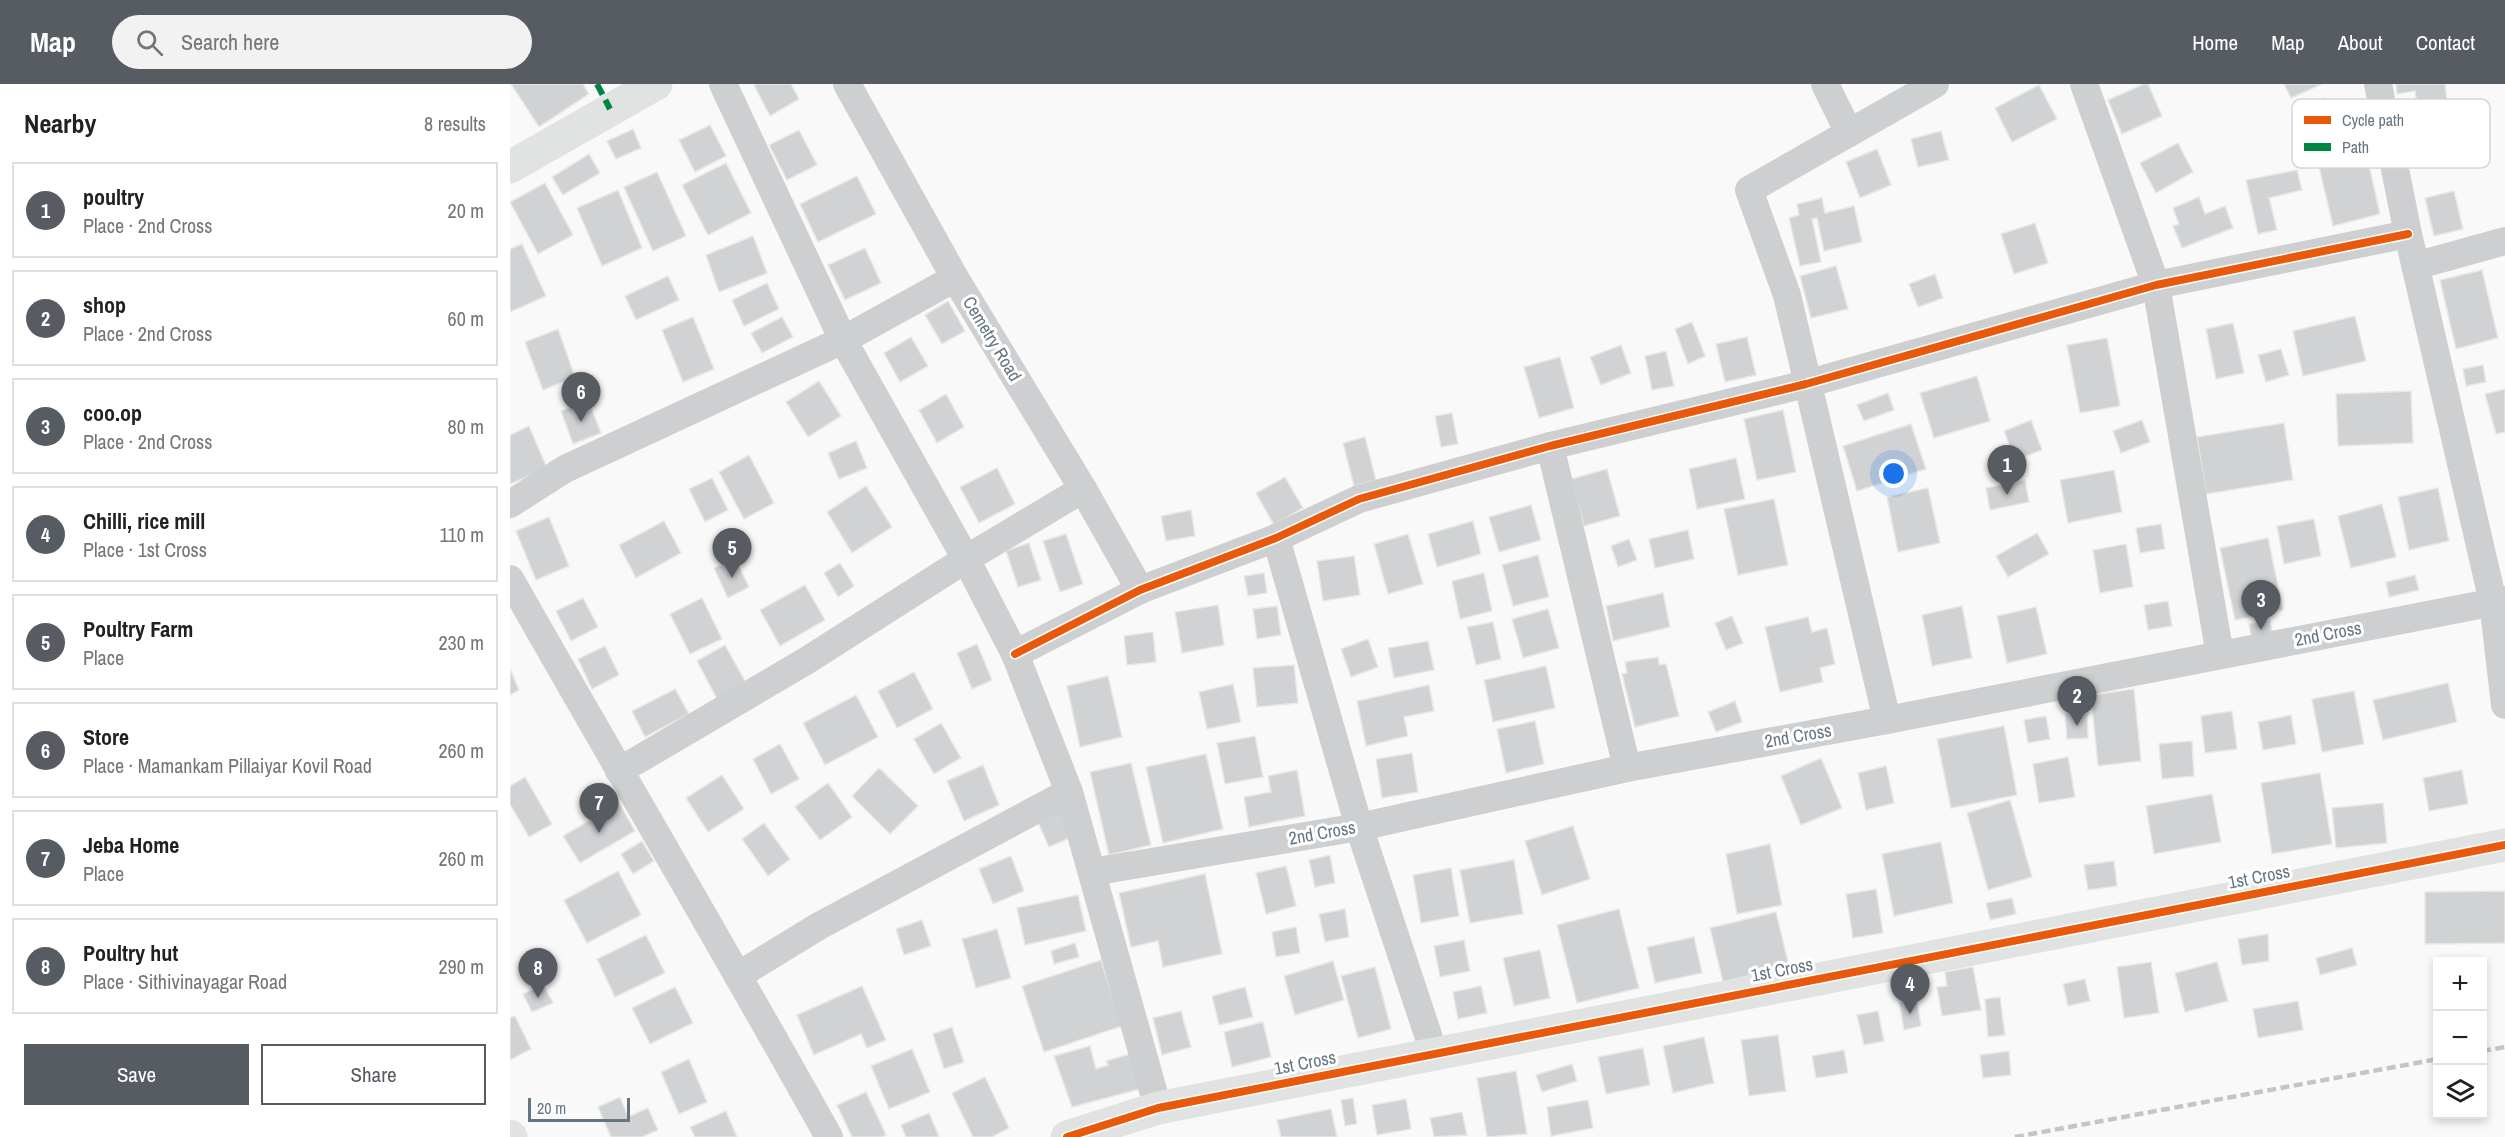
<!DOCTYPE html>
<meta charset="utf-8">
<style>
:root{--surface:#fff;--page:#f2f2f2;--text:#202124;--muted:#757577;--line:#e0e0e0;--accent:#565c61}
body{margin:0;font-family:"Archivo Narrow",sans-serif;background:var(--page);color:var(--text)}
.controls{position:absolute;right:18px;bottom:18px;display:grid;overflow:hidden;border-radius:0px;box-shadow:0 3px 9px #0003}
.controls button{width:54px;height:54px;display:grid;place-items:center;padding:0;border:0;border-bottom:2px solid var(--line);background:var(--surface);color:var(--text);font:30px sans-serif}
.scale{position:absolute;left:18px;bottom:15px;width:102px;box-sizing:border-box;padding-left:6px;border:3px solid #657683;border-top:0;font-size:16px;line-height:21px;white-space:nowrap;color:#657683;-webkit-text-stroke:4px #fff;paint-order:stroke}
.you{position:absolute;left:1384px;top:390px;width:21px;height:21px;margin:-15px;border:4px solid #fff;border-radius:50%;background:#1a73e8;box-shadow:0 0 0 9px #1a73e833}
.badge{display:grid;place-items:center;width:39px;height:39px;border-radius:50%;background:var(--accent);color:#fff;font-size:20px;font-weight:700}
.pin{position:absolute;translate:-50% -50px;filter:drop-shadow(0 2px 3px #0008)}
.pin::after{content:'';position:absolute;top:32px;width:21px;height:18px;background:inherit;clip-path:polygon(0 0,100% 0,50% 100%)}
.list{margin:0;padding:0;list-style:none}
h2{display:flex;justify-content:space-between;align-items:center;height:78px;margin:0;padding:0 24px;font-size:26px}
h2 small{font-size:20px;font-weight:400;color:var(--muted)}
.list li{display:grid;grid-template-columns:39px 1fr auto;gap:18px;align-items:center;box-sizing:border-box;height:96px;margin:0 12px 12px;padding:0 12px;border:2px solid var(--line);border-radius:0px}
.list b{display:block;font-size:22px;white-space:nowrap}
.list p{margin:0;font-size:20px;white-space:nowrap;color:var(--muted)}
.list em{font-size:20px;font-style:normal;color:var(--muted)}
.actions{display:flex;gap:12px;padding:18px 24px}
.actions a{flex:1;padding:14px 0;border:2px solid var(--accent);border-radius:0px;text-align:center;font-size:21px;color:var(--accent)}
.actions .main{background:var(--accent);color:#fff}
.icon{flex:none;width:33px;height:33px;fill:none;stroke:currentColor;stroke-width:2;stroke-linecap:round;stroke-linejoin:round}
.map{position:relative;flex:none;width:1995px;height:1053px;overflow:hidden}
header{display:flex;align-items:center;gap:36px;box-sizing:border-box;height:84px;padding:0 30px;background:var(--accent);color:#fff}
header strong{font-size:28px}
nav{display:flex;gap:33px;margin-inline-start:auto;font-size:21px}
.search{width:420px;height:54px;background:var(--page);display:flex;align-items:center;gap:15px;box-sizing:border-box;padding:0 21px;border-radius:33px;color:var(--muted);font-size:22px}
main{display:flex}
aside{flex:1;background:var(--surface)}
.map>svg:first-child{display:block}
.building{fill:#d0d2d3;stroke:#e8e8e8;stroke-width:1.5}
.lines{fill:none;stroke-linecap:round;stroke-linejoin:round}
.street{stroke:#cecfd0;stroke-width:28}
.secondary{stroke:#e1e2e2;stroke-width:33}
.rail{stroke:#c3c5c6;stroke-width:4.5;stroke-dasharray:9 4.5;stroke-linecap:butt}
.quiet{stroke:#00873e;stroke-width:6;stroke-dasharray:12 6;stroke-linecap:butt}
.cycleway-casing{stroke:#fff;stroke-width:11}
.cycleway{stroke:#e8590c;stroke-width:8}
.labels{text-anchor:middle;stroke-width:6;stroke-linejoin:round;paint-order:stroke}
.street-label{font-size:18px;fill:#657683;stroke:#fff}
.key{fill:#fff;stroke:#d1d6da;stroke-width:1.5}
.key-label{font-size:16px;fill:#657683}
</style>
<header>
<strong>Map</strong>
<div class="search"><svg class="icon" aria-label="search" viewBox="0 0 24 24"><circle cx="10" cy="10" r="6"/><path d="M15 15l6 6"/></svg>Search here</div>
<nav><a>Home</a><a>Map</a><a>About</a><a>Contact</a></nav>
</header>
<main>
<aside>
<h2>Nearby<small>8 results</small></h2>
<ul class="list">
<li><span class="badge">1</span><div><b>poultry</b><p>Place · 2nd Cross</p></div><em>20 m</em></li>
<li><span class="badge">2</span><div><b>shop</b><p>Place · 2nd Cross</p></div><em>60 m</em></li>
<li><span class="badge">3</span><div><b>coo.op</b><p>Place · 2nd Cross</p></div><em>80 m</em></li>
<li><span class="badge">4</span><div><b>Chilli, rice mill</b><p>Place · 1st Cross</p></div><em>110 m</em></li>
<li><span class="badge">5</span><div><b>Poultry Farm</b><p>Place</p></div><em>230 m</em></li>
<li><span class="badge">6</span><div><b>Store</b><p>Place · Mamankam Pillaiyar Kovil Road</p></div><em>260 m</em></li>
<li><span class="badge">7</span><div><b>Jeba Home</b><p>Place</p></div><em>260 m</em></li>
<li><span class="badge">8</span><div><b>Poultry hut</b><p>Place · Sithivinayagar Road</p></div><em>290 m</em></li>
</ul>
<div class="actions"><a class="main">Save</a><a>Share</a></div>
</aside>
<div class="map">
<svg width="1995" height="1053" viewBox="0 0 1995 1053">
<rect width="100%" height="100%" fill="#f9f9f9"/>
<!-- building -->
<g class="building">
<polygon points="1,0 73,0 79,10 29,43"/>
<polygon points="246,0 281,0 289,15 260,32 244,1"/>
<polygon points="1634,0 1638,0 1652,32 1612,50 1598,16"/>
<polygon points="1774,0 1812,0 1781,14"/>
<polygon points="1886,0 1935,0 1937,17 1907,21 1905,7 1887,10"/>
<polygon points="1529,1 1547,35 1502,58 1485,24"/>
<polygon points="1815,14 1821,33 1793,42 1787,23"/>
<polygon points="200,41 216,72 185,88 169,56"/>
<polygon points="123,45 131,64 106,75 97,57"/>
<polygon points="289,46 307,81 277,96 259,61"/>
<polygon points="1431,47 1439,76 1408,83 1401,55"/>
<polygon points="1668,59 1683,88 1646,109 1630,79"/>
<polygon points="1367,65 1381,101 1350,114 1336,78"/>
<polygon points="1856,68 1870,130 1823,142 1808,79"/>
<polygon points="79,70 90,89 53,111 42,93"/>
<polygon points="216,79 241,129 198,151 172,101"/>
<polygon points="1787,86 1792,106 1759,114 1767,146 1748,150 1736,96"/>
<polygon points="147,88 176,152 143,167 114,103"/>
<polygon points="347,92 366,130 308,158 290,120"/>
<polygon points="35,99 63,151 28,170 0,118"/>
<polygon points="108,106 132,164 92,182 67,124"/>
<polygon points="1944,107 1953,145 1924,152 1915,114"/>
<polygon points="1689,113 1695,130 1715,122 1723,144 1672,164 1663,142 1669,140 1663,124"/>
<polygon points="1312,114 1315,129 1344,122 1352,158 1314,167 1307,134 1302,135 1311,178 1290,182 1279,134 1289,131 1287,120"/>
<polygon points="1525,139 1538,179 1504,190 1491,150"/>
<polygon points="243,152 257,189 209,208 196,171"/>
<polygon points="12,160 36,212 0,228 0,165"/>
<polygon points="355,164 371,199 335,216 318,181"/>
<polygon points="1326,182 1338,225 1301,234 1290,192"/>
<polygon points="1972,186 1988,254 1946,265 1930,196"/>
<polygon points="1425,190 1433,214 1408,223 1399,200"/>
<polygon points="158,192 169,216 126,236 115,212"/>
<polygon points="257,199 269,225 234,242 222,216"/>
<polygon points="438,217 455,247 432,260 415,231"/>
<polygon points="1845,232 1856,277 1793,292 1783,247"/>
<polygon points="183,233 204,285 173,298 152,246"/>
<polygon points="272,233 283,253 252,269 241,249"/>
<polygon points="1182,238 1195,272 1178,280 1165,245"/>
<polygon points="1723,239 1734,289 1706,295 1696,245"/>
<polygon points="48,245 65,293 33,306 15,258"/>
<polygon points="401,253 418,282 390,298 374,269"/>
<polygon points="1237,253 1246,291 1215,298 1206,260"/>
<polygon points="1597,254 1610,322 1570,329 1557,261"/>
<polygon points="1111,261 1121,289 1091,301 1080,273"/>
<polygon points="1771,265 1779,291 1756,298 1748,271"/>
<polygon points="1156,267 1164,302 1142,306 1135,272"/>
<polygon points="1050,273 1064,324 1029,334 1014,283"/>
<polygon points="1973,281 1976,298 1956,302 1953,285"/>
<polygon points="1467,292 1480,337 1424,354 1410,309"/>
<polygon points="309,297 331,332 298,353 276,318"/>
<polygon points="1995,305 1995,348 1986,350 1975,310"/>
<polygon points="1901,307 1903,359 1828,362 1826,310"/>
<polygon points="1378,309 1384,326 1354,337 1347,321"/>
<polygon points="436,310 454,343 427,359 409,326"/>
<polygon points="78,316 91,349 63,360 51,327"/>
<polygon points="1273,326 1286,388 1247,396 1234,335"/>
<polygon points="942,329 948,360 931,363 925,332"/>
<polygon points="1521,336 1532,366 1505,376 1494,347"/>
<polygon points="1632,336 1640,358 1611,369 1603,347"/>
<polygon points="1774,339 1783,396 1696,410 1687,353"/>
<polygon points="1401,340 1416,385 1347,407 1333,362"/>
<polygon points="19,342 37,384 0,400 0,351"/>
<polygon points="855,353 866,396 844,402 833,359"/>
<polygon points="346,357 357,384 329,395 318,369"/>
<polygon points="239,371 264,419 234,435 209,388"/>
<polygon points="1226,374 1235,415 1187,425 1179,385"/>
<polygon points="487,384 505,420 469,439 450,403"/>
<polygon points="1097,385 1110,432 1074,442 1061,395"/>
<polygon points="1604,386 1612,428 1558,439 1550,396"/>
<polygon points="775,393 793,424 764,441 746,409"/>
<polygon points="202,394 218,426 195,438 179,405"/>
<polygon points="1515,396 1519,418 1480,426 1476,404"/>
<polygon points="356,402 382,443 342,469 317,428"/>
<polygon points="1418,404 1430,459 1388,468 1377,413"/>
<polygon points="1928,404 1939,457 1899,466 1888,413"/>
<polygon points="1264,415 1278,481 1228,491 1214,425"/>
<polygon points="1872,420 1886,473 1841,484 1828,432"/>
<polygon points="1021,421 1031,456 989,468 979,433"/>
<polygon points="681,426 685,452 656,457 651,432"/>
<polygon points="39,433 59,482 26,496 6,447"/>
<polygon points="1804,435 1811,472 1774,480 1767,442"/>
<polygon points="154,437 171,469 126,494 109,461"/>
<polygon points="963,437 971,470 927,483 918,450"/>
<polygon points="1651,440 1655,465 1630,469 1626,444"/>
<polygon points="1178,446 1184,475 1145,484 1139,455"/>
<polygon points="1527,449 1539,470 1498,493 1486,472"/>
<polygon points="556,450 573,500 550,508 533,457"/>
<polygon points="898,450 913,500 878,510 864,460"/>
<polygon points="1758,454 1773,526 1725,536 1710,464"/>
<polygon points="1119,455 1127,476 1108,483 1101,462"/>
<polygon points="519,459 531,496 508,503 496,467"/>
<polygon points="1616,460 1623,503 1590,509 1583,466"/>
<polygon points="1028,471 1039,513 1003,522 992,481"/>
<polygon points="844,472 850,511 813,517 807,477"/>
<polygon points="225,474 239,503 218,514 204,484"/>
<polygon points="330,479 344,502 328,513 314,489"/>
<polygon points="754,489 757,509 738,512 734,492"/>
<polygon points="974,489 982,527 950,535 942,497"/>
<polygon points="1905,491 1909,506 1879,513 1876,498"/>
<polygon points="295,501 315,536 270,562 250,526"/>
<polygon points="1153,509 1160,543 1103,557 1096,522"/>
<polygon points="73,514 88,543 61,557 46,527"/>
<polygon points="192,514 212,555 180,570 160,530"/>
<polygon points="1658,517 1662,542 1638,546 1634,521"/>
<polygon points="708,521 714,561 672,569 665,528"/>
<polygon points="767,522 771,551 747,555 743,525"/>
<polygon points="1452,522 1462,574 1422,582 1412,531"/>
<polygon points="1526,523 1537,570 1497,579 1487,532"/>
<polygon points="1038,525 1049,564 1013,574 1002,535"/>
<polygon points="1222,532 1233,559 1216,566 1205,539"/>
<polygon points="1298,533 1302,548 1317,544 1325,580 1310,584 1313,598 1270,608 1255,543"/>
<polygon points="1760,536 1763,552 1742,557 1739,540"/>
<polygon points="983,538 991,575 966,581 957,543"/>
<polygon points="643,548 646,578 617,581 614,552"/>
<polygon points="858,555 868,583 841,593 831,565"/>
<polygon points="918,557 924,586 884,594 878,564"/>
<polygon points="467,560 482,596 462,605 447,569"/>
<polygon points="215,561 236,599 207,615 187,577"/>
<polygon points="95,562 109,591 82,605 68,575"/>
<polygon points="1148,573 1149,581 1156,580 1169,632 1125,643 1112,590 1117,589 1115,578"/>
<polygon points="784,581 788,619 747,623 743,584"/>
<polygon points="1036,582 1045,624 983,638 974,596"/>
<polygon points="0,585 9,606 0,611"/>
<polygon points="404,588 423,625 387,644 368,607"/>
<polygon points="598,592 612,653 570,663 557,602"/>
<polygon points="1938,599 1947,638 1873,656 1863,616"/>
<polygon points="723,600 731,638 697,645 689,608"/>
<polygon points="919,601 924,627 894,633 898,652 856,662 847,617"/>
<polygon points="165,605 179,630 135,653 122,627"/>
<polygon points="1624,605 1631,677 1588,682 1581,611"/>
<polygon points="1844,607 1854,660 1812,668 1802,615"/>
<polygon points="346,611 368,653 315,681 293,639"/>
<polygon points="1225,617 1232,638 1206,648 1198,628"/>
<polygon points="1722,627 1727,665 1695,669 1691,632"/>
<polygon points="1577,629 1578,654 1557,655 1555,630"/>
<polygon points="1781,631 1786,660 1753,666 1748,638"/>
<polygon points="1536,632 1540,655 1518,659 1514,636"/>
<polygon points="1025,637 1034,680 996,689 987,645"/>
<polygon points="431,639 451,674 424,690 404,655"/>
<polygon points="1494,642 1507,711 1441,724 1427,655"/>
<polygon points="745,652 753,693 715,700 707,659"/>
<polygon points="1682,657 1684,692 1652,695 1649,660"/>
<polygon points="270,660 289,695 261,710 243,675"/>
<polygon points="902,669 908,708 872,714 866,675"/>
<polygon points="696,670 713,745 653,759 636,683"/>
<polygon points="1558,673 1565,713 1529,719 1523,680"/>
<polygon points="1311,674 1332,724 1291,741 1271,692"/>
<polygon points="621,679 641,761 599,771 580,688"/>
<polygon points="473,681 489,721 454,737 437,697"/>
<polygon points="1376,682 1384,719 1356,726 1348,689"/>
<polygon points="369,684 408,722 380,750 342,712"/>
<polygon points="787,686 795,732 739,743 734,713 761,708 758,692"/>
<polygon points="1952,686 1958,720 1919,727 1913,694"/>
<polygon points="1810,689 1822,760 1762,770 1751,699"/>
<polygon points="212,691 234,725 198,748 176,714"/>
<polygon points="15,693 42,740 19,753 0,720 0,702"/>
<polygon points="318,699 342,733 310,756 285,723"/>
<polygon points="1702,710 1711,758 1644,770 1636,722"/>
<polygon points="1500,716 1522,793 1478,806 1457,729"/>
<polygon points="109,719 125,747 70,779 53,752"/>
<polygon points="1873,719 1877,759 1826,764 1822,724"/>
<polygon points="551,726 562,753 539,763 527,736"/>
<polygon points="254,739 280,775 258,792 232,755"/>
<polygon points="1063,742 1080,795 1032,811 1015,757"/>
<polygon points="132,757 144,777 123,790 111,770"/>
<polygon points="1431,758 1443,819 1384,832 1372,770"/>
<polygon points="1260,760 1272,821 1227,830 1216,770"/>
<polygon points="820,771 825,799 805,803 799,776"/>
<polygon points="501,772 514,807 483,820 469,785"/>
<polygon points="1004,776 1013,830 960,839 950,786"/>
<polygon points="1604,777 1607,802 1578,806 1574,781"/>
<polygon points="776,782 786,822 756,830 746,789"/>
<polygon points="941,784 949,832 911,839 903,791"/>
<polygon points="108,787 131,831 77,859 54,816"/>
<polygon points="695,790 712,870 653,883 648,857 621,863 609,809"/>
<polygon points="1366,805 1373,849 1343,854 1336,810"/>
<polygon points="1995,807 1995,859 1915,860 1915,808"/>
<polygon points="568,811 576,847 515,861 507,824"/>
<polygon points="1502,814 1506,830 1480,836 1476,819"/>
<polygon points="835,825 839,853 815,858 809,830"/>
<polygon points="1109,825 1129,904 1067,919 1047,841"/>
<polygon points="1266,828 1279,882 1213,898 1200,844"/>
<polygon points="412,836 421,862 394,871 386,845"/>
<polygon points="786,843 790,869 766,873 762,848"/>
<polygon points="487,845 501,894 466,904 452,855"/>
<polygon points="1758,850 1759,877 1732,881 1728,855"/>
<polygon points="136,851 155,889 105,913 87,875"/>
<polygon points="1184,853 1192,889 1145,899 1137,863"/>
<polygon points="954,856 960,887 930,893 924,862"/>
<polygon points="565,859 569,873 544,880 541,867"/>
<polygon points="1842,864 1847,881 1810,891 1806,874"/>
<polygon points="1030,866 1040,914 1004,922 993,874"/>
<polygon points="591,876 612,942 534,968 512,902"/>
<polygon points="823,877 834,916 785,931 774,892"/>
<polygon points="1641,878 1649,929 1614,934 1607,883"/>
<polygon points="1707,878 1718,917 1675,928 1665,889"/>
<polygon points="865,883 881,945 848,954 831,892"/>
<polygon points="1463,883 1471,926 1432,932 1427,903 1437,902 1435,888"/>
<polygon points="1575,895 1580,917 1558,922 1553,900"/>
<polygon points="33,900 43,919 22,928 13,910"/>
<polygon points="352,902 376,956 357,964 351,950 304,971 287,931"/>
<polygon points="971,902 977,929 948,935 943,908"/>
<polygon points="165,903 183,939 140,960 122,924"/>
<polygon points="735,903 743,933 709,941 702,912"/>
<polygon points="1490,913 1495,951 1478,953 1475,915"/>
<polygon points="1407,915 1411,942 1394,946 1389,918"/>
<polygon points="1788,917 1793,946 1748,954 1743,925"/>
<polygon points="671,927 681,963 652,971 643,934"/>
<polygon points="1368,927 1374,957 1354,961 1347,931"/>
<polygon points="5,932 21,965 0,976 0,934"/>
<polygon points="753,938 761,973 722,983 714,948"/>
<polygon points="442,943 454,978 434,985 423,950"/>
<polygon points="1268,951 1276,1007 1239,1012 1231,956"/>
<polygon points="1194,953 1204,999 1163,1009 1153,962"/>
<polygon points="580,962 586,985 598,981 596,977 620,970 630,1005 562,1023 544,972"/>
<polygon points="1133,964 1140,1001 1096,1010 1088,973"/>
<polygon points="402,965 420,1008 379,1025 361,982"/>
<polygon points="1334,966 1338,989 1306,994 1302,972"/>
<polygon points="1499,967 1501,991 1473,994 1470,971"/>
<polygon points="179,975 197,1018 169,1030 151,988"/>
<polygon points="1062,980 1067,997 1032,1008 1026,991"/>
<polygon points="1006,987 1017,1050 977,1053 967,994"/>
<polygon points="475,993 499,1044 482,1053 463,1053 442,1009"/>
<polygon points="356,1008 376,1051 372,1053 342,1053 327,1021"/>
<polygon points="110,1013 118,1033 138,1024 148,1046 132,1053 101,1053 88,1023"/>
<polygon points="843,1014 847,1040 835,1042 831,1016"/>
<polygon points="896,1015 901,1045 867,1051 862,1021"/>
<polygon points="1078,1016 1083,1044 1041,1052 1037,1023"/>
<polygon points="821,1025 827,1053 771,1053 767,1036"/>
<polygon points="216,1027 227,1053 185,1053 180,1043"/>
<polygon points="952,1028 957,1051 924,1053 920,1034"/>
<polygon points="419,1029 429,1053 396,1053 391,1041"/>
</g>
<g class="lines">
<!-- street -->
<g class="street">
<polyline points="213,0 333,256 456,475 505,570 559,708 648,1024"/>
<polyline points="337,0 445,194 573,405 630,506"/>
<polyline points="1315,0 1339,49"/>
<polyline points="1574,0 1646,201 1710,571"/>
<polyline points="1868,0 1898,150 1983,518 1995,621"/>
<polyline points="1905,182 1995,157"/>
<polyline points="1040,362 1117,684"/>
<polyline points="0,420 55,385 333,256 445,194"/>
<polyline points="766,454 849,743 924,969"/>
<path d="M0,495C106,682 215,866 319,1053"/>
<polyline points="505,570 630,506 766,454 849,415 1040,362 1296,300 1646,201 1898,150"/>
<polyline points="1377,636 1277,211 1239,106 1425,0"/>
<polyline points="109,687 296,577 456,475 573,405"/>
<polyline points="582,788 849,743 1117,684 1377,636 1995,516"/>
<polyline points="229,891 309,842 559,708"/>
</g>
<!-- secondary -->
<g class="secondary">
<polyline points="0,83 146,0"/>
<polyline points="0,1052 1,1053"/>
<polyline points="557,1053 648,1024 1995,761"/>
</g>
<!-- rail -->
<g class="rail">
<polyline points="1972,967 1995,963"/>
<polyline points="1505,1053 1928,975"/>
</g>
<!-- quiet -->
<polyline class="quiet" points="87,0 100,25"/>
<defs>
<g id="cycleway">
<polyline points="505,570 630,506 766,454 849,415 1040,362 1296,300 1646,201 1898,150"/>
<polyline points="557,1053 648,1024 1995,761"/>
</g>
</defs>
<!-- cycleway casing -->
<use href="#cycleway" class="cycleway-casing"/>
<!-- cycleway -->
<use href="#cycleway" class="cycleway"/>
</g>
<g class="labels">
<!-- street labels -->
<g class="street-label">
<text transform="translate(482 255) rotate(59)" y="6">Cemetry Road</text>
<text transform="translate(1818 550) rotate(-11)" y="6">2nd Cross</text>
<text transform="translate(1288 652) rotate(-10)" y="6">2nd Cross</text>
<text transform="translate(812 749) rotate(-10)" y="6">2nd Cross</text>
<text transform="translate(1749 793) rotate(-11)" y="6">1st Cross</text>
<text transform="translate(1272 886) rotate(-11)" y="6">1st Cross</text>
<text transform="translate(795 979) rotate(-11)" y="6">1st Cross</text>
</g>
</g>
<!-- legend -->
<rect x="1782" y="15" width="198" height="69" rx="9" class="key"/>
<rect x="1794" y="32" width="27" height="8" fill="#e8590c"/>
<rect x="1794" y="59" width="27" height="8" fill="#00873e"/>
<g class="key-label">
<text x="1832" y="42">Cycle path</text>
<text x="1832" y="69">Path</text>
</g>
</svg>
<div class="controls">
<button>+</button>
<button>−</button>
<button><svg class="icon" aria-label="layers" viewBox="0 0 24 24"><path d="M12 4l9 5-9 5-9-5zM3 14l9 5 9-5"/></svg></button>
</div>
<div class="scale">20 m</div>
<div class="you"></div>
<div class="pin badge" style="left:1497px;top:411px">1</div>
<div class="pin badge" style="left:1567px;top:642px">2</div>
<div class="pin badge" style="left:1751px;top:546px">3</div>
<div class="pin badge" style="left:1400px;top:930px">4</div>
<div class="pin badge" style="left:222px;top:494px">5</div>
<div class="pin badge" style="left:71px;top:338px">6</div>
<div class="pin badge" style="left:89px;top:749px">7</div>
<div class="pin badge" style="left:28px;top:914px">8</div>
</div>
</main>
